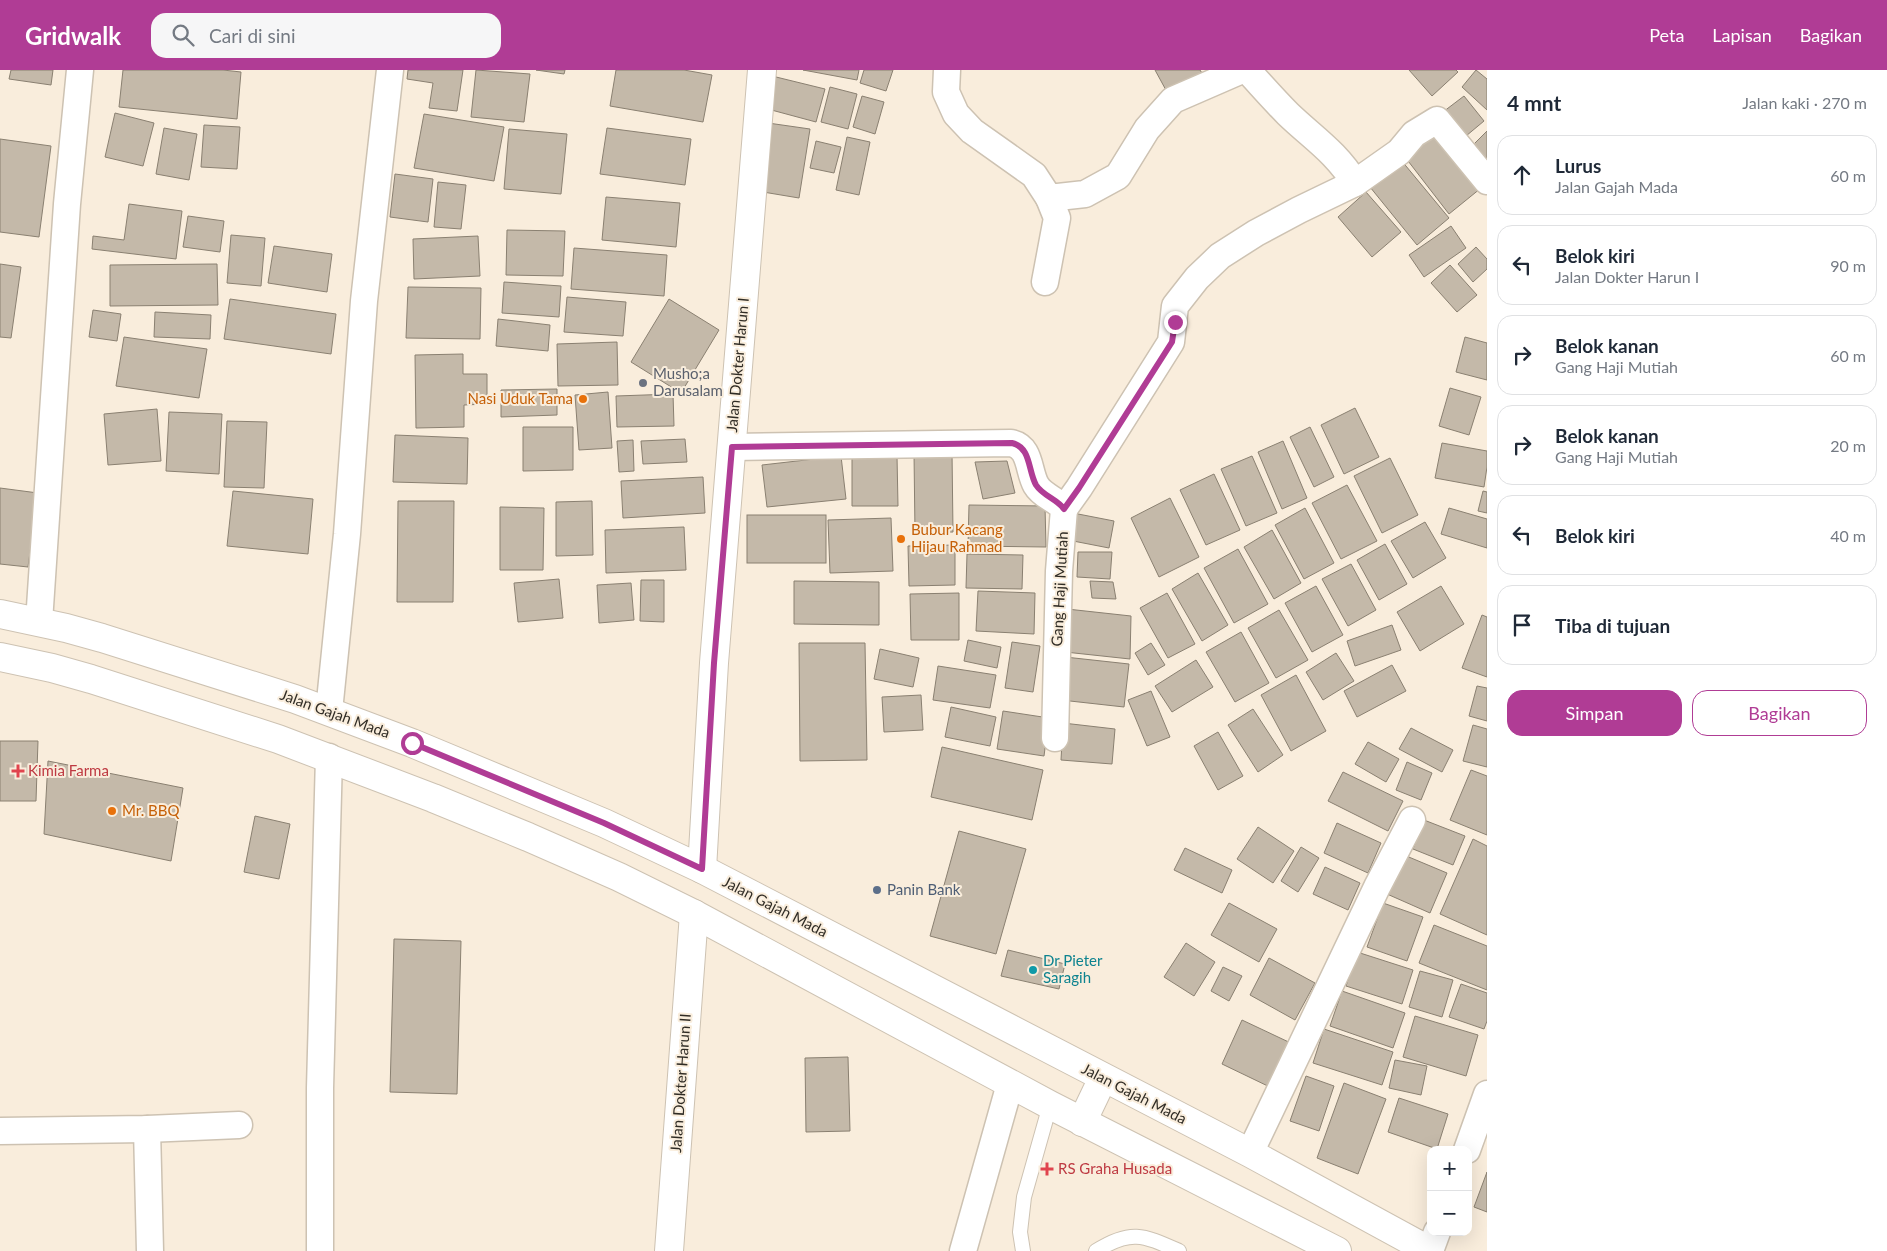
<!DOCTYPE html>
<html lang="id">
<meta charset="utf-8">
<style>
:root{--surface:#fff;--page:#f6f6f7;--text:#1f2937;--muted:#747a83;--line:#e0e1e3;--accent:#b03c95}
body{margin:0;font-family:Lato,sans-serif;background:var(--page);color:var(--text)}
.controls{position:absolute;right:15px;bottom:15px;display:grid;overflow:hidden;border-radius:10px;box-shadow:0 5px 20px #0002}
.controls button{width:45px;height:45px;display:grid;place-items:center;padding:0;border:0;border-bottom:1px solid var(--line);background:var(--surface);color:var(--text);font:25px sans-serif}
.stop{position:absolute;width:15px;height:15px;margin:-11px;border:4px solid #b03c95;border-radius:50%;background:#fff}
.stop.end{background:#b03c95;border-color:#fff;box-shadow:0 1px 5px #0008}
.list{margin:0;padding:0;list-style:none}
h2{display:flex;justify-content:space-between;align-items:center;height:65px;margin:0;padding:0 20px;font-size:21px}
h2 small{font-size:16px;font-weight:400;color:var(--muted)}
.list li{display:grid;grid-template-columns:32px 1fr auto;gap:15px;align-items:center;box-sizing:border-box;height:80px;margin:0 10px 10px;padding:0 10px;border:1px solid var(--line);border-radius:15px}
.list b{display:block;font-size:19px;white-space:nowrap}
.list p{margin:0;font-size:16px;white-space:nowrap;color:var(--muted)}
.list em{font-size:16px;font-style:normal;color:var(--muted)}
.actions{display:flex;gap:10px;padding:15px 20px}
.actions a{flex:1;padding:11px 0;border:1px solid var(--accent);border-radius:15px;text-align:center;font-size:18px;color:var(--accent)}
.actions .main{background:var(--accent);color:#fff}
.icon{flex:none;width:28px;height:28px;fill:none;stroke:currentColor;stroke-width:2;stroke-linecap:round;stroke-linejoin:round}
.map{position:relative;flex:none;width:1487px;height:1181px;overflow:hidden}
header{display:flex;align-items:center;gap:30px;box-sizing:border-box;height:70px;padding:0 25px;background:var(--accent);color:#fff}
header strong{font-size:24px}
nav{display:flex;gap:28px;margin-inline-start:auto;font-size:18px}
.search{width:350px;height:45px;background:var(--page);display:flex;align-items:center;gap:12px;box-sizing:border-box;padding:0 18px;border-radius:15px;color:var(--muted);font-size:19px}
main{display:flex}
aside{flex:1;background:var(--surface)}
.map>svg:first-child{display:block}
.building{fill:#c4b9a9;stroke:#8a8071}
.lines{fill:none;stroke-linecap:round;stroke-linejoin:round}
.service-casing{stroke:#cdc2b2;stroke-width:16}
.minor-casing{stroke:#cdc2b2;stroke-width:29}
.tertiary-casing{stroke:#cdc2b2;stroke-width:30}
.primary-casing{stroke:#cdc2b2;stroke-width:30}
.service{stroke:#fff;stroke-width:14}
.minor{stroke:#fff;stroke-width:26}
.tertiary{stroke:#fff;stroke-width:28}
.primary{stroke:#fff;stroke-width:28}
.route{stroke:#b03c95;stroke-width:6}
.worship-dot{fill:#6b7280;stroke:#f9eddc;stroke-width:2}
.food-dot{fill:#e8710a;stroke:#f9eddc;stroke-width:2}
.health-dot{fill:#e0444e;stroke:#f9eddc;stroke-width:2}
.service-dot{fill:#5c6f8a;stroke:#f9eddc;stroke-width:2}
.culture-dot{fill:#0f9aa8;stroke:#f9eddc;stroke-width:2}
.labels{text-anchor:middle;stroke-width:4;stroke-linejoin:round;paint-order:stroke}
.street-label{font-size:15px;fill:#302c25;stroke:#f9eddc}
.worship-label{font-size:15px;fill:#5b616d;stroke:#f9eddc;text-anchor:start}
.food-label{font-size:15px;fill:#c56008;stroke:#f9eddc;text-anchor:start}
.health-label{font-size:15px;fill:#be3a42;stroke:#f9eddc;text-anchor:start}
.service-label{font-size:15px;fill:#4e5e75;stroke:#f9eddc;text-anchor:start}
.culture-label{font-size:15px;fill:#0d838f;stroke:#f9eddc;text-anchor:start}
</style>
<header>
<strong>Gridwalk</strong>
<div class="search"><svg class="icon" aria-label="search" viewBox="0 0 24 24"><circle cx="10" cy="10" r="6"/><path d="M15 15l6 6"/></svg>Cari di sini</div>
<nav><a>Peta</a><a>Lapisan</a><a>Bagikan</a></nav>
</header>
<main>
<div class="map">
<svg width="1487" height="1181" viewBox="0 0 1487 1181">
<rect width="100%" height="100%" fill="#f9eddc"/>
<!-- building -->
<g class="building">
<polygon points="11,0 53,0 51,15 9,9"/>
<polygon points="123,0 223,0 241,2 237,49 119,37"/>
<polygon points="408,0 463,0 457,41 429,38 433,13 407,9"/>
<polygon points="476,0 530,4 524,52 471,47"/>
<polygon points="536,0 565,0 564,4"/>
<polygon points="616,0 684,0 712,5 703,52 610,36"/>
<polygon points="803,0 859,0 857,10"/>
<polygon points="864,0 893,0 886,21 860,13"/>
<polygon points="1155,0 1200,0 1202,3 1167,22"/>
<polygon points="1409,0 1456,0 1458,2 1432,26"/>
<polygon points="1476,0 1487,9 1487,40 1462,17"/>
<polygon points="772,6 825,19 816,52 764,38"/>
<polygon points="830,17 857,24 848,59 821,52"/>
<polygon points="862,26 884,32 875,64 853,57"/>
<polygon points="1464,26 1484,51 1460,71 1439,45"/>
<polygon points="115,43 154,53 143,96 105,87"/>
<polygon points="424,44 504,57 494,111 414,98"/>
<polygon points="768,53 810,59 799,128 757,121"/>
<polygon points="204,55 240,57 237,99 201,97"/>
<polygon points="164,58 197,64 189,110 156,104"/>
<polygon points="607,58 691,69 685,115 600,104"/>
<polygon points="1441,58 1486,114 1449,144 1405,87"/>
<polygon points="509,59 567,64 561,124 504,119"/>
<polygon points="1487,61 1487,105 1466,82"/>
<polygon points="847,67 870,72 859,125 836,120"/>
<polygon points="0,69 51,76 39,167 0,162"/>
<polygon points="816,71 841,77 834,103 810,98"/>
<polygon points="1401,90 1449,148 1417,175 1370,117"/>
<polygon points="395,104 433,109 428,152 390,147"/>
<polygon points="438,112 466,115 461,159 434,157"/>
<polygon points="1366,122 1401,162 1372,187 1338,147"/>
<polygon points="606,127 680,133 676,177 602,170"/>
<polygon points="129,134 182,141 176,189 92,179 93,166 124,170"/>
<polygon points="188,146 224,151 220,182 183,177"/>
<polygon points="1451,156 1466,178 1424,207 1409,185"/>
<polygon points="507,160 565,161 563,206 506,205"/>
<polygon points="231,165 265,168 261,216 227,213"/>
<polygon points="478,166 480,206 414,209 413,169"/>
<polygon points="274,176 332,184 327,222 268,213"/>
<polygon points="1476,177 1487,189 1487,199 1473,212 1458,194"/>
<polygon points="574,178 667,185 664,226 571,219"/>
<polygon points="0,194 21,197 11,268 0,267"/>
<polygon points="217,194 218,235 110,236 110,195"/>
<polygon points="1450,195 1477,225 1457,242 1431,213"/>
<polygon points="504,212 561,216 559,247 502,243"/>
<polygon points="408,217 481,218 480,269 406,268"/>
<polygon points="567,227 626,232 623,266 564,262"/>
<polygon points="230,229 336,244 331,284 224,269"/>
<polygon points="669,229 719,260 681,323 631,292"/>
<polygon points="93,240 121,244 117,271 89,267"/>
<polygon points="155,242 211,245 210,269 154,267"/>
<polygon points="498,249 550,255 548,281 496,276"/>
<polygon points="124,267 207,279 199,328 116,316"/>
<polygon points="1465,267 1487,273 1487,310 1456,302"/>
<polygon points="617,272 618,315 558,316 557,274"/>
<polygon points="463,284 463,304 487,304 487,334 464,335 464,357 416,358 415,285"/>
<polygon points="1450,318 1481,327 1469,365 1439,356"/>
<polygon points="557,319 557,345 501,347 501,320"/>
<polygon points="608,322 612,378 579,380 575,325"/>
<polygon points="673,324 674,356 617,357 616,326"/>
<polygon points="1355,338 1379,387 1344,404 1321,355"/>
<polygon points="157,339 161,391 108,395 104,344"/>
<polygon points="169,342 222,344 219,404 166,401"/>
<polygon points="227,351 267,352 264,418 224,417"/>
<polygon points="523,357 573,357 573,400 523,401"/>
<polygon points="1310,357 1334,407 1314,417 1290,367"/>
<polygon points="395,365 468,368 467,414 393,412"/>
<polygon points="685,369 687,392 643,394 641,371"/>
<polygon points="633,370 634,401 619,402 617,371"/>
<polygon points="1283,371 1307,428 1282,439 1258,382"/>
<polygon points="1442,373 1487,381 1487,397 1484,417 1435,408"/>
<polygon points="952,382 953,462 915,463 914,383"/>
<polygon points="841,386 846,429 767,437 762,395"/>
<polygon points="852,386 897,386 898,436 852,436"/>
<polygon points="1252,386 1277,443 1246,456 1221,399"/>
<polygon points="1390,388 1418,445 1382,463 1354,406"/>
<polygon points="1007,391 1015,423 983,429 975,392"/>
<polygon points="1214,404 1240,460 1206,475 1180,420"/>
<polygon points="703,407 705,443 623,448 621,411"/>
<polygon points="1347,415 1377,471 1341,489 1312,433"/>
<polygon points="0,418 38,423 28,497 0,494"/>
<polygon points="233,421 313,429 308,484 227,476"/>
<polygon points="1483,421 1487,422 1487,443 1478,441"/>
<polygon points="1170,428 1199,487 1159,507 1131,448"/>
<polygon points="398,431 454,431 453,532 397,532"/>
<polygon points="592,431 593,485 556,486 556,432"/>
<polygon points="969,435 1045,436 1046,477 968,476"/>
<polygon points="500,437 544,438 543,500 500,500"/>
<polygon points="1305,438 1334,493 1304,509 1275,455"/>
<polygon points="1449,438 1487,449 1487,478 1441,464"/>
<polygon points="1073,443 1114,451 1109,478 1068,470"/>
<rect x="747" y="445" width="79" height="48"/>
<polygon points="891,448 893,501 830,503 828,450"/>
<polygon points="1425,452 1446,488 1413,508 1391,471"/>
<polygon points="684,457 686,500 606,503 605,460"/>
<polygon points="1272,460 1301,513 1274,529 1244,477"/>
<polygon points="1385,474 1407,514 1379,530 1357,490"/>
<polygon points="955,475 955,515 909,516 908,476"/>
<polygon points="1238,479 1268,534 1234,553 1204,498"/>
<polygon points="1078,482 1112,482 1110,509 1077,507"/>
<polygon points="967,484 1023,485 1022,519 966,518"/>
<polygon points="1351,494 1376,540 1348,556 1322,509"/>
<polygon points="1198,503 1228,555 1202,571 1172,519"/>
<polygon points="559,509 563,548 518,552 514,513"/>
<polygon points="641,510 664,510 664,552 640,551"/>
<polygon points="794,511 879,512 879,555 794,554"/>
<polygon points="1090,511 1113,512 1116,529 1092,528"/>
<polygon points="631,513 634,550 599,553 597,515"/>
<polygon points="1316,516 1343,565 1312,582 1285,533"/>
<polygon points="1441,516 1464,554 1420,581 1397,542"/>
<polygon points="978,521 1035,523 1034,564 976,561"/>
<polygon points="959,523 959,570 911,570 910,524"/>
<polygon points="1167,523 1195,574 1168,588 1140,538"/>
<polygon points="1067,539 1131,546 1130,589 1065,582"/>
<polygon points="1279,540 1308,590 1276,608 1248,558"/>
<polygon points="1482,545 1487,547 1487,607 1462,598"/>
<polygon points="1392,555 1401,580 1355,596 1347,571"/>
<polygon points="1241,562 1269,613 1235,632 1206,582"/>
<polygon points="968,570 1001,577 997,598 964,591"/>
<polygon points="1012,572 1040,576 1033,622 1005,618"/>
<polygon points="799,573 865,573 867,690 800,691"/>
<polygon points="1151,573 1165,595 1148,605 1135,583"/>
<polygon points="880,579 919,588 913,617 874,609"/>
<polygon points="1336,583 1354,611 1323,630 1306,602"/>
<polygon points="1065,587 1129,594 1124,637 1061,630"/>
<polygon points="1196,590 1213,617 1172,642 1155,616"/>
<polygon points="1392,595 1406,621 1357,647 1344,621"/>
<polygon points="938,596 996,605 990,638 933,630"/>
<polygon points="1296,605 1326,661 1291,681 1261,625"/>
<polygon points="1477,616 1487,618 1487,651 1469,646"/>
<polygon points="1151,621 1170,667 1147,676 1128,630"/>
<polygon points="921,625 923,660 884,662 882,627"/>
<polygon points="951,637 996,647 990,676 945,667"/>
<polygon points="1253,639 1283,685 1258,702 1228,655"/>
<polygon points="1003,641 1049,648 1044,686 997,679"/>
<polygon points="1063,653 1115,659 1112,694 1061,690"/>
<polygon points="1473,655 1487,659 1487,697 1463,691"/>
<polygon points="1411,658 1453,680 1442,702 1399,679"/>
<polygon points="1218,662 1243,706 1218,720 1194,676"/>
<polygon points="0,671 38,671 36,731 0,731"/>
<polygon points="1368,672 1399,689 1386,712 1355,694"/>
<polygon points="942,677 1043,700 1032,750 931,727"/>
<polygon points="48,691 183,718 171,791 44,764"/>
<polygon points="1407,692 1432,703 1421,730 1396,720"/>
<polygon points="1471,700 1487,706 1487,765 1450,750"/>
<polygon points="1343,702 1403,731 1388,761 1328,731"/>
<polygon points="255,746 290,754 279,809 244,802"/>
<polygon points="1424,750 1465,766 1453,795 1413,779"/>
<polygon points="1337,753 1381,773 1368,803 1324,783"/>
<polygon points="1258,757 1294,781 1273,813 1237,789"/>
<polygon points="959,761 1026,779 996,884 930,866"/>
<polygon points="1473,769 1487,776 1487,865 1440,844"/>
<polygon points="1301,777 1319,788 1298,822 1281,811"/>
<polygon points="1185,778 1232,800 1222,823 1174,800"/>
<polygon points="1404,785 1447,803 1430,843 1387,824"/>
<polygon points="1325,797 1360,813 1348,840 1313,824"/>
<polygon points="1229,833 1277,859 1259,892 1211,865"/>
<polygon points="1383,833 1423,847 1407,891 1367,877"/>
<polygon points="1434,855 1487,876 1487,920 1419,893"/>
<polygon points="394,869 461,871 457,1024 390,1022"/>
<polygon points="1186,873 1215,892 1194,926 1164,907"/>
<polygon points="1008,880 1065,894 1059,919 1001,906"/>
<polygon points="1357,882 1413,900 1402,934 1346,916"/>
<polygon points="1269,888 1315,913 1295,950 1250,925"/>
<polygon points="1223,897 1242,906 1229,931 1211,921"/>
<polygon points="1420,901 1453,910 1442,947 1409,937"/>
<polygon points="1461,914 1487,923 1487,951 1484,959 1449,947"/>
<polygon points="1342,921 1405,943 1393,978 1330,956"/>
<polygon points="1415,946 1478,965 1466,1006 1403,987"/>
<polygon points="1242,950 1295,975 1274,1019 1222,994"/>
<polygon points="1324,959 1393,982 1382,1015 1313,993"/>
<polygon points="848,987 850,1061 806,1062 805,988"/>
<polygon points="1395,990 1427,996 1421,1025 1389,1018"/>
<polygon points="1306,1006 1334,1016 1319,1061 1290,1051"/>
<polygon points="1344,1013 1386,1029 1358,1104 1317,1088"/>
<polygon points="1399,1028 1448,1044 1437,1079 1388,1062"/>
<polygon points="1487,1102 1487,1142 1474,1137"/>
</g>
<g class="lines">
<defs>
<g id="service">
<polyline points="1023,1181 1020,1162 1024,1127 1050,1035"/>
<path d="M1096,1181C1131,1159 1143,1165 1179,1181"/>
</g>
<g id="minor">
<polyline points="947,0 946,22 956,44 972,61 1034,105 1049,128 1085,124 1118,106 1147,59 1173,30 1242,0"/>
<path d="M1244,0L1248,1C1261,15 1274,30 1288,44C1313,68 1336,82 1355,113L1399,82L1414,64L1437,50L1487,111"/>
<polyline points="1045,212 1057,148 1049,128"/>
<path d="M732,377L1011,373C1031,377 1028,401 1036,415C1043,427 1057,429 1064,439L1059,501L1055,668"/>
<polyline points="1064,439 1079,418 1171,272 1175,236 1197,208 1220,186 1256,163 1299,140 1355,113"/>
<polyline points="39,552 67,134 80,0"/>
<polyline points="329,641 347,464 364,231 390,0"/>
<polyline points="147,1059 150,1181"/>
<polyline points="0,1061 147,1059 239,1055"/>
<polyline points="1467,1080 1487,1024"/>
<polyline points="1250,1083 1377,817 1412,750"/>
<polyline points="320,1181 320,1018 329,687"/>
<polyline points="963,1181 1010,1014"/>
<polyline points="1430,1181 1437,1162"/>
</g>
<g id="tertiary">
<polyline points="702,799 714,593 762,0"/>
<polyline points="669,1181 694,844"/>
</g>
<g id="primary">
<polyline points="0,544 66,558 102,568 295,629 412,673 604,753 702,799 1250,1083 1430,1181"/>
<polyline points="0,587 52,598 91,609 278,669 433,728 528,767 619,807 694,844 1050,1035 1337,1181"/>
<polyline points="1082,1052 1103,1008"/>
</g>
</defs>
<!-- service casing -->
<use href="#service" class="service-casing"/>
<!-- minor casing -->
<use href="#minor" class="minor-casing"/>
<!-- tertiary casing -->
<use href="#tertiary" class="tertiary-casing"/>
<!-- primary casing -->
<use href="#primary" class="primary-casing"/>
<!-- service -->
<use href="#service" class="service"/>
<!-- minor -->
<use href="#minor" class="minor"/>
<!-- tertiary -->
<use href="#tertiary" class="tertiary"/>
<!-- primary -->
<use href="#primary" class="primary"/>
</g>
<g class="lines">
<!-- route -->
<path class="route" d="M412,673L604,753L702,799L714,593L732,377L1012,373C1031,377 1028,401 1036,415C1043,426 1057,429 1064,439L1079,418L1172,272L1175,252"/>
</g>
<!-- markers -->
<circle class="worship-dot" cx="643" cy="313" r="5"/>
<g class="food-dot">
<circle cx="583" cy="329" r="5"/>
<circle cx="901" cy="469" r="5"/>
<circle cx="112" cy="741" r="5"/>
</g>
<g class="health-dot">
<path d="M15.5 693.5h5v5h5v5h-5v5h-5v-5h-5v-5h5z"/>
<path d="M1044.5 1091.5h5v5h5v5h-5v5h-5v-5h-5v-5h5z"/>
</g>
<circle class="service-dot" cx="877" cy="820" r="5"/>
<circle class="culture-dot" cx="1033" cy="900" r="5"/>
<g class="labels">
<!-- street labels -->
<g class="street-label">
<text transform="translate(738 295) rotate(-85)" y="5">Jalan Dokter Harun I</text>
<text transform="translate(1060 519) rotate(-87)" y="5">Gang Haji Mutiah</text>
<text transform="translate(335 644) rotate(20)" y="5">Jalan Gajah Mada</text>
<text transform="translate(775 837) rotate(27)" y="5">Jalan Gajah Mada</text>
<text transform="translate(681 1013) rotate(-86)" y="5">Jalan Dokter Harun II</text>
<text transform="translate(1134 1024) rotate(27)" y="5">Jalan Gajah Mada</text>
</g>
<!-- worship labels -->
<g class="worship-label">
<text x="653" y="309">Musho;a<tspan x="653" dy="17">Darusalam</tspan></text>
</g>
<!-- food labels -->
<g class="food-label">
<text x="573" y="334" text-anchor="end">Nasi Uduk Tama</text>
<text x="911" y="465">Bubur Kacang<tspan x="911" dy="17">Hijau Rahmad</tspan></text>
<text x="122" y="746">Mr. BBQ</text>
</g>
<!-- health labels -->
<g class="health-label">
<text x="28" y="706">Kimia Farma</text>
<text x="1058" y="1104">RS Graha Husada</text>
</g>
<!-- service labels -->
<g class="service-label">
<text x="887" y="825">Panin Bank</text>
</g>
<!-- culture labels -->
<g class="culture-label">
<text x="1043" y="896">Dr Pieter<tspan x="1043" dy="17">Saragih</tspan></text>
</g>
</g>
</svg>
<div class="controls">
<button>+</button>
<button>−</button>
</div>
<div class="stop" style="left:412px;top:673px"></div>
<div class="stop end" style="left:1175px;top:252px"></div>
</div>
<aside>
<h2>4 mnt<small>Jalan kaki · 270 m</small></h2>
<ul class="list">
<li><svg class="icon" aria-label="ahead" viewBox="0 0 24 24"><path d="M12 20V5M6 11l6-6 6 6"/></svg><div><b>Lurus</b><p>Jalan Gajah Mada</p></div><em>60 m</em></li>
<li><svg class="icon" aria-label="left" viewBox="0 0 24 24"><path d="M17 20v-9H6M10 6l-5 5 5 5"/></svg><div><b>Belok kiri</b><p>Jalan Dokter Harun I</p></div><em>90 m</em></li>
<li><svg class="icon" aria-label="right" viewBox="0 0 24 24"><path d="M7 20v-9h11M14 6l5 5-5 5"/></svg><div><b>Belok kanan</b><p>Gang Haji Mutiah</p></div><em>60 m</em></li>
<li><svg class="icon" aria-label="right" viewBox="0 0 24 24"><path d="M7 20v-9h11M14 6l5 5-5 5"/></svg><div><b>Belok kanan</b><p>Gang Haji Mutiah</p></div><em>20 m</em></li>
<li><svg class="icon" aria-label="left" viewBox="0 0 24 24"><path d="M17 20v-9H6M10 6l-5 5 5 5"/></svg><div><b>Belok kiri</b></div><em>40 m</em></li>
<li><svg class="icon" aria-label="arrive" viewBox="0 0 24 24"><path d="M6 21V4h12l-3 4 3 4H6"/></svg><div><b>Tiba di tujuan</b></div></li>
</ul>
<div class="actions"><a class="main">Simpan</a><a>Bagikan</a></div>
</aside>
</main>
